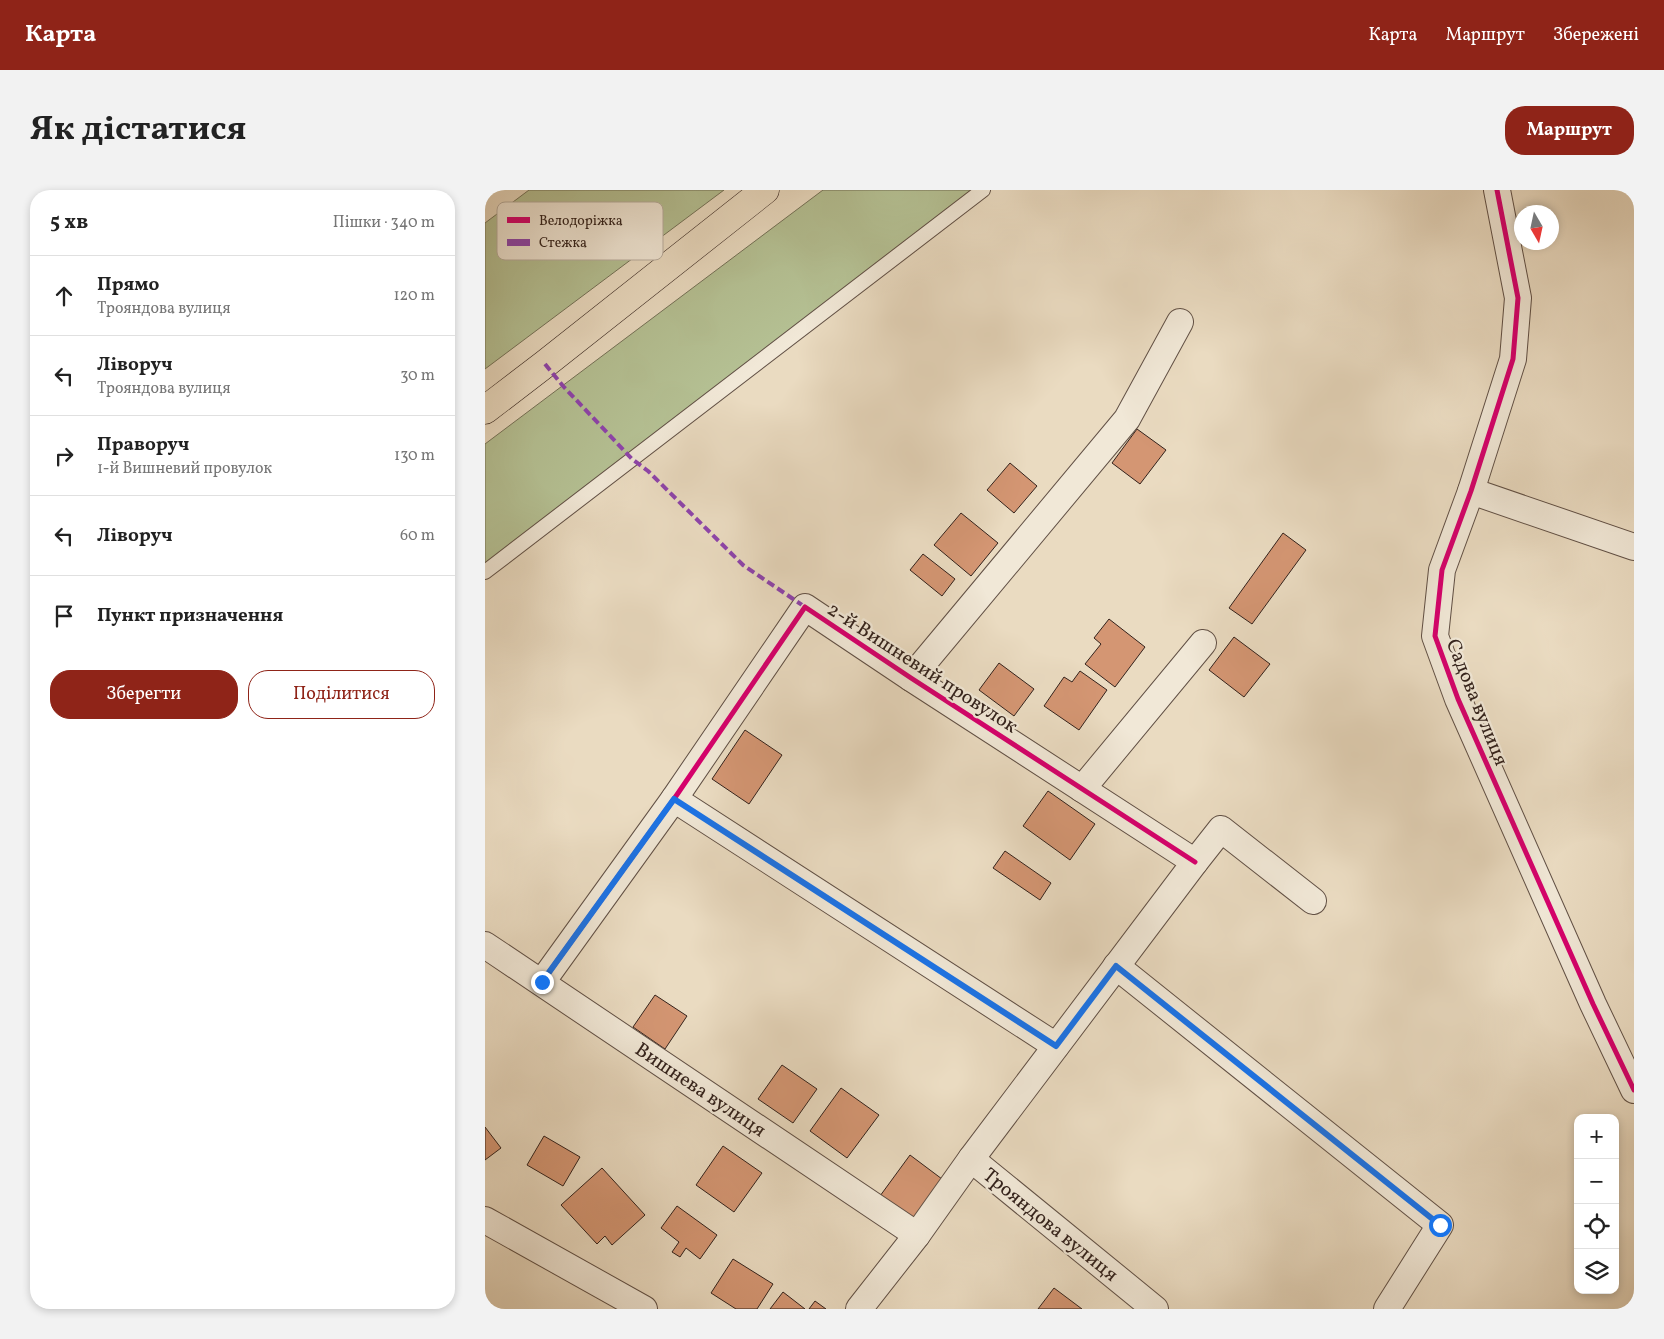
<!DOCTYPE html>
<html lang="uk">
<meta charset="utf-8">
<style>
:root{--surface:#fff;--page:#f2f2f2;--text:#222;--muted:#767676;--line:#e0e0e0;--accent:#8f2418}
body{margin:0;font-family:Vollkorn,serif;background:var(--page);color:var(--text)}
.controls{position:absolute;right:15px;bottom:15px;display:grid;overflow:hidden;border-radius:10px;box-shadow:0 2px 8px #0003}
.controls button{width:45px;height:45px;display:grid;place-items:center;padding:0;border:0;border-bottom:1px solid var(--line);background:var(--surface);color:var(--text);font:25px sans-serif}
.compass{position:absolute;left:1029px;top:15px;width:45px;height:45px;border-radius:50%;background:var(--surface);box-shadow:0 2px 8px #0003;rotate:171deg}
.stop{position:absolute;width:15px;height:15px;margin:-11px;border:4px solid #1a73e8;border-radius:50%;background:#fff}
.stop.end{background:#1a73e8;border-color:#fff;box-shadow:0 1px 5px #0008}
.list{margin:0;padding:0;list-style:none}
h2{display:flex;justify-content:space-between;align-items:center;height:65px;margin:0;padding:0 20px;font-size:21px}
h2 small{font-size:16px;font-weight:400;color:var(--muted)}
.list li{display:grid;grid-template-columns:32px 1fr auto;gap:15px;align-items:center;box-sizing:border-box;height:80px;padding:0 20px;border-top:1px solid var(--line)}
.list b{display:block;font-size:19px;white-space:nowrap}
.list p{margin:0;font-size:16px;white-space:nowrap;color:var(--muted)}
.list em{font-size:16px;font-style:normal;color:var(--muted)}
.actions{display:flex;gap:10px;padding:15px 20px}
.actions a{flex:1;padding:11px 0;border:1px solid var(--accent);border-radius:20px;text-align:center;font-size:18px;color:var(--accent)}
.actions .main{background:var(--accent);color:#fff}
.icon{flex:none;width:28px;height:28px;fill:none;stroke:currentColor;stroke-width:2;stroke-linecap:round;stroke-linejoin:round}
.map{position:relative;flex:none;width:1149px;height:1119px;overflow:hidden;border-radius:20px}
header{display:flex;align-items:center;gap:30px;box-sizing:border-box;height:70px;padding:0 25px;background:var(--accent);color:#fff}
header strong{font-size:24px}
nav{display:flex;gap:28px;margin-inline-start:auto;font-size:18px}
.intro{display:flex;align-items:center;justify-content:space-between;box-sizing:border-box;height:120px;padding:0 30px}
h1{margin:0;font-size:35px}
.button{padding:12px 22px;border-radius:20px;background:var(--accent);color:#fff;font-size:18px;font-weight:700}
main{display:flex;gap:30px;padding:0 30px}
aside{flex:1;background:var(--surface);border-radius:20px;box-shadow:0 2px 8px #0003}
.map>svg:first-child{display:block}
.green{fill:#b5c194;stroke:#747258}
.building{fill:#d49673;stroke:#33221c}
.lines{fill:none;stroke-linecap:round;stroke-linejoin:round}
.lane-casing{stroke:#615045;stroke-width:16}
.street-casing{stroke:#615045;stroke-width:28}
.highway-casing{stroke:#33221c;stroke-width:29}
.lane{stroke:#f1e8d7;stroke-width:14}
.street{stroke:#f1e8d7;stroke-width:26}
.highway{stroke:#eadbc1;stroke-width:28}
.quiet{stroke:#8e44ad;stroke-width:4;stroke-dasharray:8 4;stroke-linecap:butt}
.cycleway-casing{stroke:#f1e8d7;stroke-width:8}
.cycleway{stroke:#d6006c;stroke-width:5}
.route{stroke:#1a73e8;stroke-width:6}
.labels{text-anchor:middle;stroke-width:4.5;stroke-linejoin:round;paint-order:stroke}
.street-label{font-size:20px;fill:#33221c;stroke:#f1e8d7}
.key{fill:#f1e8d7;stroke:#b8ad9f;stroke-width:1}
.key-label{font-size:14px;fill:#33221c}
</style>
<header>
<strong>Карта</strong>
<nav><a>Карта</a><a>Маршрут</a><a>Збережені</a></nav>
</header>
<div class="intro"><h1>Як дістатися</h1><a class="button">Маршрут</a></div>
<main>
<aside>
<h2>5 хв<small>Пішки · 340 m</small></h2>
<ul class="list">
<li><svg class="icon" aria-label="ahead" viewBox="0 0 24 24"><path d="M12 20V5M6 11l6-6 6 6"/></svg><div><b>Прямо</b><p>Трояндова вулиця</p></div><em>120 m</em></li>
<li><svg class="icon" aria-label="left" viewBox="0 0 24 24"><path d="M17 20v-9H6M10 6l-5 5 5 5"/></svg><div><b>Ліворуч</b><p>Трояндова вулиця</p></div><em>30 m</em></li>
<li><svg class="icon" aria-label="right" viewBox="0 0 24 24"><path d="M7 20v-9h11M14 6l5 5-5 5"/></svg><div><b>Праворуч</b><p>1-й Вишневий провулок</p></div><em>130 m</em></li>
<li><svg class="icon" aria-label="left" viewBox="0 0 24 24"><path d="M17 20v-9H6M10 6l-5 5 5 5"/></svg><div><b>Ліворуч</b></div><em>60 m</em></li>
<li><svg class="icon" aria-label="arrive" viewBox="0 0 24 24"><path d="M6 21V4h12l-3 4 3 4H6"/></svg><div><b>Пункт призначення</b></div></li>
</ul>
<div class="actions"><a class="main">Зберегти</a><a>Поділитися</a></div>
</aside>
<div class="map">
<svg width="1149" height="1119" viewBox="0 0 1149 1119">
<rect width="100%" height="100%" fill="#eadbc1"/>
<filter id="stains"><feTurbulence type="fractalNoise" baseFrequency=".004" numOctaves="4"/><feColorMatrix values="0 0 0 0 .2 0 0 0 0 .09 0 0 0 0 .02 0 0 0 .5 -.17"/></filter>
<radialGradient id="worn" r=".72"><stop offset=".6" stop-color="#630" stop-opacity="0"/><stop offset="1" stop-color="#630" stop-opacity=".3"/></radialGradient>
<!-- green -->
<g class="green">
<polygon points="44,0 239,0 0,179 0,33"/>
<polygon points="338,0 498,0 0,382 0,254"/>
</g>
<!-- building -->
<g class="building">
<polygon points="652,239 681,260 655,294 627,273"/>
<polygon points="525,273 552,296 529,323 502,300"/>
<polygon points="476,323 513,353 486,386 449,355"/>
<polygon points="798,343 821,360 767,434 744,418"/>
<polygon points="438,364 470,389 457,406 425,380"/>
<polygon points="624,429 660,457 630,497 600,474 616,454 609,448"/>
<polygon points="749,447 785,474 759,507 724,480"/>
<polygon points="514,473 549,499 529,526 494,500"/>
<polygon points="595,481 622,500 594,540 559,516 579,487 587,492"/>
<polygon points="260,540 297,565 264,614 227,589"/>
<polygon points="563,601 610,634 585,670 538,636"/>
<polygon points="520,661 566,693 555,710 508,678"/>
<polygon points="170,805 202,826 180,859 148,837"/>
<polygon points="297,875 332,899 308,933 273,909"/>
<polygon points="356,898 394,925 362,968 325,941"/>
<polygon points="0,937 16,958 0,970"/>
<polygon points="59,946 95,967 78,996 42,975"/>
<polygon points="238,956 277,983 249,1022 211,995"/>
<polygon points="425,965 457,989 427,1030 395,1006"/>
<polygon points="117,978 160,1025 127,1055 120,1046 112,1054 76,1015"/>
<polygon points="192,1016 232,1045 215,1069 201,1058 195,1067 187,1062 194,1052 176,1038"/>
<polygon points="248,1069 288,1094 272,1119 251,1119 226,1103"/>
<polygon points="569,1098 597,1119 553,1119"/>
<polygon points="298,1102 320,1119 285,1119"/>
<polygon points="330,1111 341,1119 324,1119"/>
</g>
<g class="lines">
<defs>
<polyline id="lane" points="0,382 498,0"/>
<g id="street">
<polyline points="1012,0 1033,108 1028,169 986,301 957,380 950,446 973,509 1108,814 1149,900"/>
<polyline points="986,301 1149,357"/>
<polyline points="426,488 642,229 695,132"/>
<polyline points="597,599 718,453"/>
<polyline points="189,609 571,856"/>
<polyline points="0,755 432,1045"/>
<polyline points="631,776 955,1035 902,1119"/>
<polyline points="57,792 189,609 320,417 426,488 710,672"/>
<polyline points="486,969 670,1119"/>
<polyline points="0,1030 159,1119"/>
<polyline points="374,1119 432,1045 486,969 710,672 736,639 828,711"/>
</g>
<polyline id="highway" points="0,220 60,174 280,0"/>
</defs>
<!-- lane casing -->
<use href="#lane" class="lane-casing"/>
<!-- street casing -->
<use href="#street" class="street-casing"/>
<!-- highway casing -->
<use href="#highway" class="highway-casing"/>
<!-- lane -->
<use href="#lane" class="lane"/>
<!-- street -->
<use href="#street" class="street"/>
<!-- highway -->
<use href="#highway" class="highway"/>
<!-- quiet -->
<polyline class="quiet" points="60,174 78,196 147,269 163,281 258,375 320,417"/>
<defs>
<g id="cycleway">
<polyline points="1012,0 1033,108 1028,169 986,301 957,380 950,446 973,509 1108,814 1149,900"/>
<polyline points="57,792 189,609 320,417 426,488 710,672"/>
</g>
</defs>
<!-- cycleway casing -->
<use href="#cycleway" class="cycleway-casing"/>
<!-- cycleway -->
<use href="#cycleway" class="cycleway"/>
</g>
<g class="lines">
<!-- route -->
<polyline class="route" points="57,792 189,609 571,856 631,776 955,1035"/>
</g>
<g class="labels">
<!-- street labels -->
<g class="street-label">
<text transform="translate(438 477) rotate(33)" y="7">2-й Вишневий провулок</text>
<text transform="translate(993 512) rotate(68)" y="7">Садова вулиця</text>
<text transform="translate(216 899) rotate(34)" y="7">Вишнева вулиця</text>
<text transform="translate(566 1034) rotate(39)" y="7">Трояндова вулиця</text>
</g>
</g>
<!-- legend -->
<rect x="12" y="12" width="166" height="58" rx="8" class="key"/>
<rect x="22" y="27" width="23" height="6" fill="#d6006c"/>
<rect x="22" y="49" width="23" height="7" fill="#8e44ad"/>
<g class="key-label">
<text x="54" y="35">Велодоріжка</text>
<text x="54" y="57">Стежка</text>
</g>
<rect width="100%" height="100%" filter="url(#stains)"/>
<rect width="100%" height="100%" fill="url(#worn)"/>
</svg>
<div class="controls">
<button>+</button>
<button>−</button>
<button><svg class="icon" aria-label="locate" viewBox="0 0 24 24"><circle cx="12" cy="12" r="6"/><path d="M12 2v4M12 18v4M2 12h4M18 12h4"/></svg></button>
<button><svg class="icon" aria-label="layers" viewBox="0 0 24 24"><path d="M12 4l9 5-9 5-9-5zM3 14l9 5 9-5"/></svg></button>
</div>
<svg class="compass" viewBox="-18 -18 36 36"><path d="M0-13l5 13h-10z" fill="#e53935"/><path d="M0 13l5-13h-10z" fill="#767676"/></svg>
<div class="stop" style="left:955px;top:1035px"></div>
<div class="stop end" style="left:57px;top:792px"></div>
</div>
</main>
